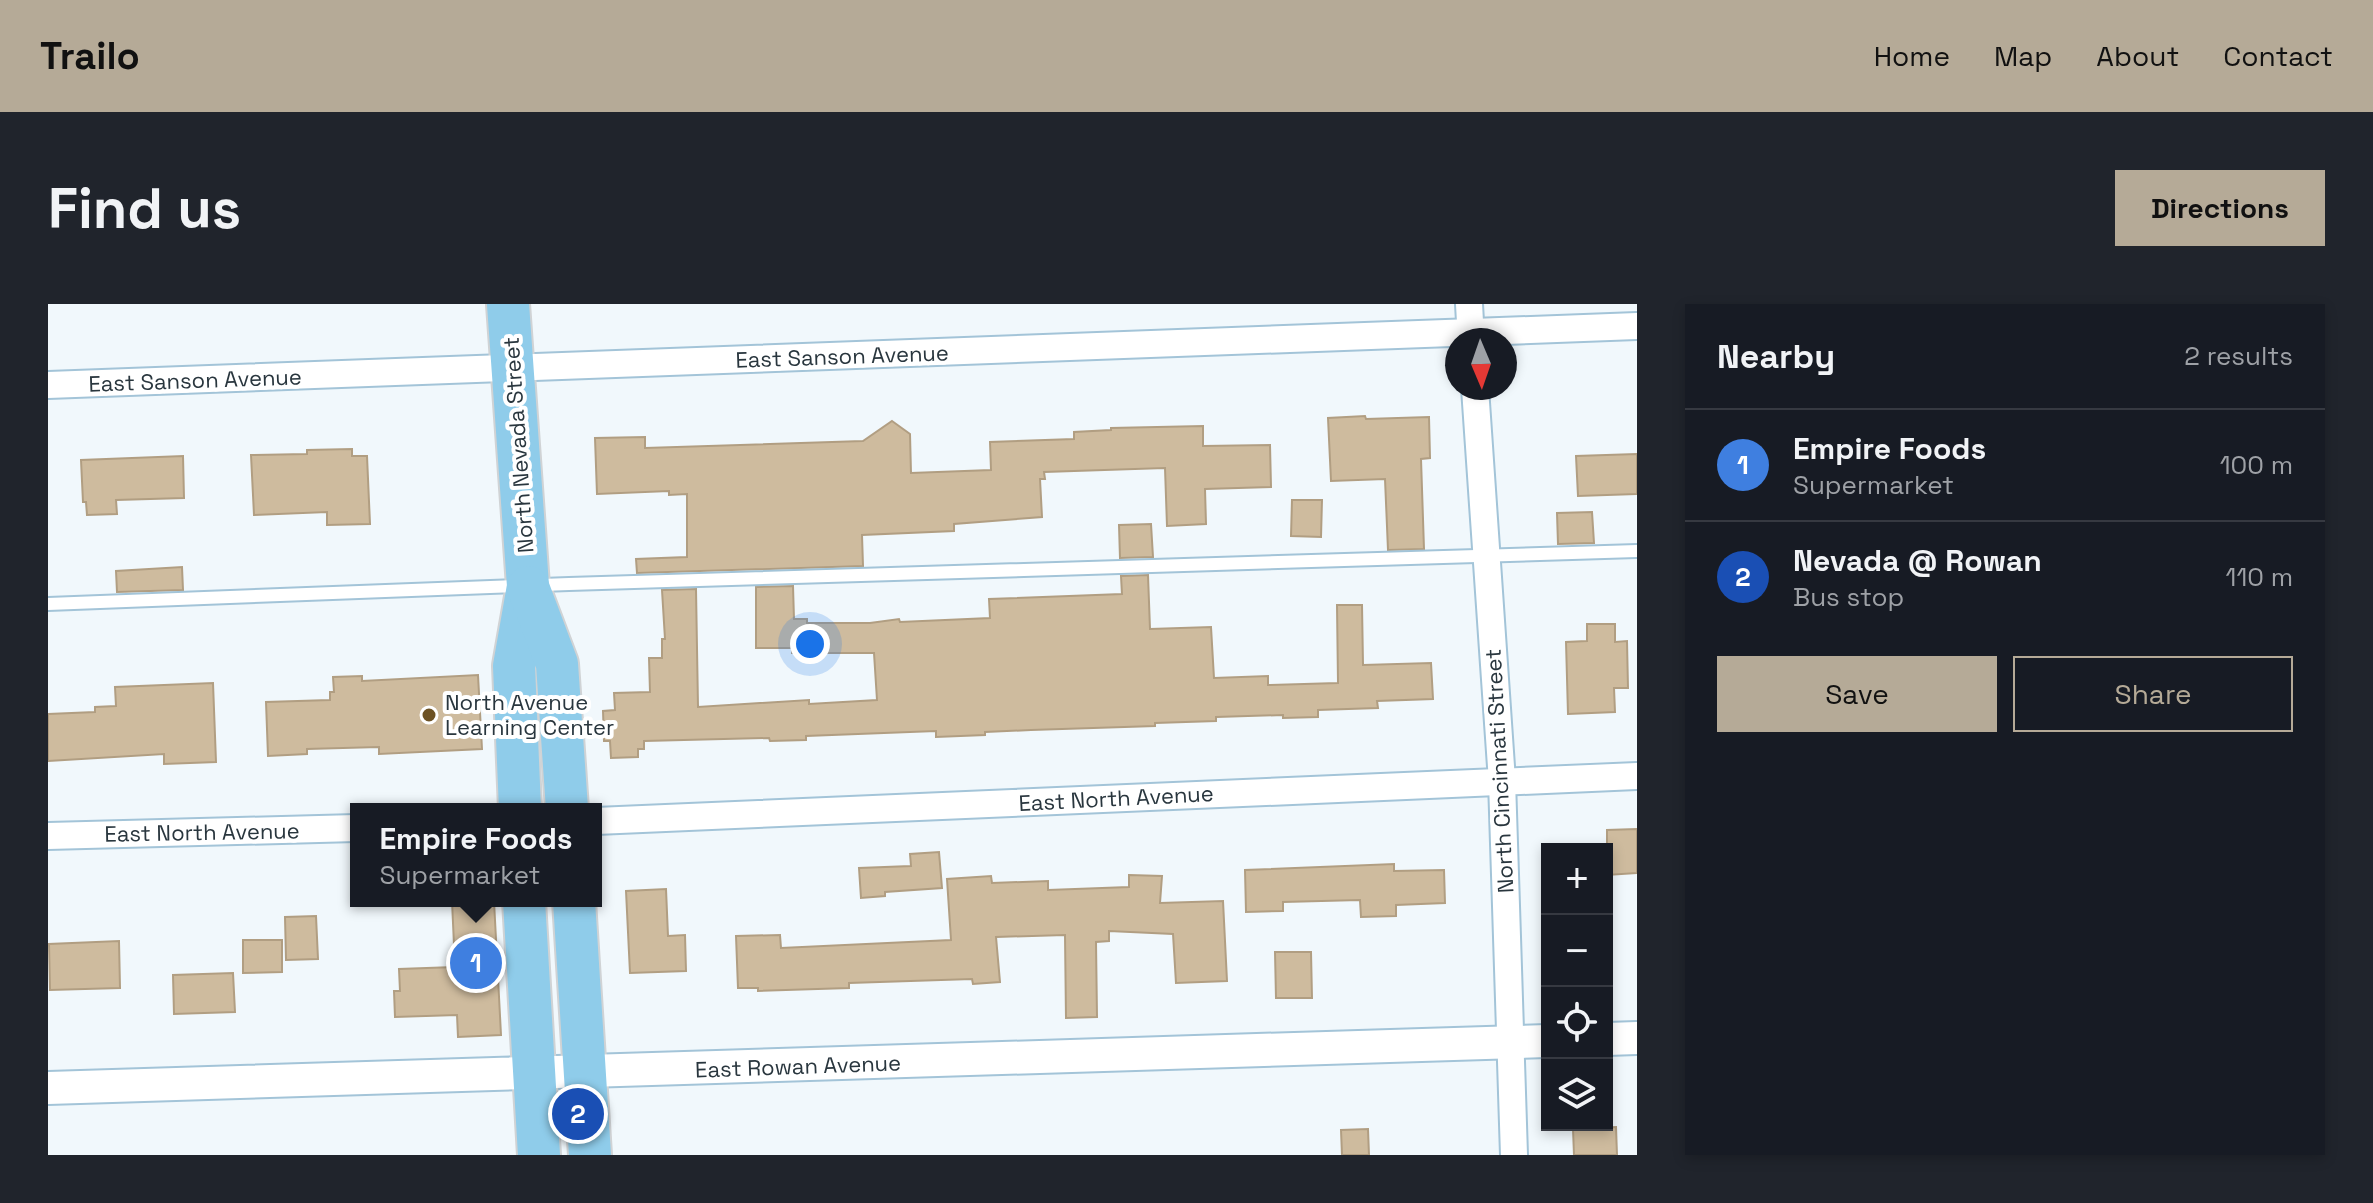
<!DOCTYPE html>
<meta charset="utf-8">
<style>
:root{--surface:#171b24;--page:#20242c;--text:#f1f3f6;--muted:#9ea1a6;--line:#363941;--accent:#b5aa97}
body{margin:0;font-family:"Space Grotesk",sans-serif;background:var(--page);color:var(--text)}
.controls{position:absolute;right:24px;bottom:24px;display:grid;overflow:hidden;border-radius:0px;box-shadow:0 4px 12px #0003}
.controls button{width:72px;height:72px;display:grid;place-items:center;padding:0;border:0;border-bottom:2px solid var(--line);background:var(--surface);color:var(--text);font:40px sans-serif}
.compass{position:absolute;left:1397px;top:24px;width:72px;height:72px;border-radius:50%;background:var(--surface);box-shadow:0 4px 12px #0003;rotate:178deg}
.you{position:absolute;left:762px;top:340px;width:28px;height:28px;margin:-20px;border:6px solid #fff;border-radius:50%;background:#1a73e8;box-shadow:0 0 0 12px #1a73e833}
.badge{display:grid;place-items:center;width:52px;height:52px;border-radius:50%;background:var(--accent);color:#fff;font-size:26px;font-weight:700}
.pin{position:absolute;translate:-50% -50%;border:4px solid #fff;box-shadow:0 2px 8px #0006}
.popup{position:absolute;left:302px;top:499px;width:252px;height:104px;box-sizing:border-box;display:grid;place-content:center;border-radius:0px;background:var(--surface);filter:drop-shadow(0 2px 6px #0005);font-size:26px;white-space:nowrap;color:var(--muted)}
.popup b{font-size:30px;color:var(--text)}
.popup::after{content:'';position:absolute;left:50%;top:100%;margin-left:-16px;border:16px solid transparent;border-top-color:var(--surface)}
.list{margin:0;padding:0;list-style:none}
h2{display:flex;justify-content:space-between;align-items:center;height:104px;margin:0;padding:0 32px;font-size:34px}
h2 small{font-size:26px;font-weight:400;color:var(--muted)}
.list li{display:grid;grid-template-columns:52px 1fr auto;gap:24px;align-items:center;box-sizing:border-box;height:112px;padding:0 32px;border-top:2px solid var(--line)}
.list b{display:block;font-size:30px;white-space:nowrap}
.list p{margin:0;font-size:26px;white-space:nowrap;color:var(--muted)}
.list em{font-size:26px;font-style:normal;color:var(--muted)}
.actions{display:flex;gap:16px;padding:24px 32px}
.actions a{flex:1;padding:18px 0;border:2px solid var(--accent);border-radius:0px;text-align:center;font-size:28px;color:var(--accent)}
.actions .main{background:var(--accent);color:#111}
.icon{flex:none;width:44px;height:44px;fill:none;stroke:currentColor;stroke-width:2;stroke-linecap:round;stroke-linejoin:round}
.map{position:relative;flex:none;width:1589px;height:851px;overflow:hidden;border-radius:0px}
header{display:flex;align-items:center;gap:48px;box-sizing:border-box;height:112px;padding:0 40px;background:var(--accent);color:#111}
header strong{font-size:38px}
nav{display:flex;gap:44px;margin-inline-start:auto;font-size:28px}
.intro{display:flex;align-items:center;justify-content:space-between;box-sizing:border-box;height:192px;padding:0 48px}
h1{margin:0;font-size:56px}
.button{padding:20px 36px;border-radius:0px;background:var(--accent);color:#111;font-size:28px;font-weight:700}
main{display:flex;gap:48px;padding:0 48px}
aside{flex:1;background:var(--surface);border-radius:0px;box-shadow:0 4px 12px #0003}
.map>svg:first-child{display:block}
.building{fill:#cebb9e;stroke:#b19e82;stroke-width:2}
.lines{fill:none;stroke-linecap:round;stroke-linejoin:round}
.service-casing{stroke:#a3c4d8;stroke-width:16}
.minor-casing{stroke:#a3c4d8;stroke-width:30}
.tertiary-casing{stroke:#a3c4d8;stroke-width:36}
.primary-casing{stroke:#d0d3d5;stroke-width:46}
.service{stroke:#fff;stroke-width:12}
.minor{stroke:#fff;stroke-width:26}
.tertiary{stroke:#fff;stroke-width:32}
.primary{stroke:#8fccea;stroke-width:42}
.poi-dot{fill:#6c5123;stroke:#fff;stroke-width:3}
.labels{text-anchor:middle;stroke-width:8;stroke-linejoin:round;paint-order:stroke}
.street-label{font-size:22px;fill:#29363e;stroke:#fff}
.poi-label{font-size:22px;fill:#29363e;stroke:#fff;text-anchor:start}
</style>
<header>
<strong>Trailo</strong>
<nav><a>Home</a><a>Map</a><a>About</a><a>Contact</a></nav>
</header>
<div class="intro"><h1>Find us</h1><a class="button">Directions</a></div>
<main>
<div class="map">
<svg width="1589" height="851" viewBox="0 0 1589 851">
<rect width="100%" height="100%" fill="#f1f8fc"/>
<!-- building -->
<g class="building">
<polygon points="1317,112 1318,115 1381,113 1382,154 1373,155 1376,245 1340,246 1337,175 1283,177 1280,114"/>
<polygon points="844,117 862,130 863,169 943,166 942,138 1026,135 1026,128 1063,126 1063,124 1155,122 1155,142 1222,141 1223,183 1157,185 1158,220 1119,222 1117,164 996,168 997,175 992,175 994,213 906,220 906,227 814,231 815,262 589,269 588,255 639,253 639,190 621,191 621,187 549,190 547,134 597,133 597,144 815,137"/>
<polygon points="304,145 304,152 319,152 322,220 279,221 279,208 206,211 203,151 259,150 259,146"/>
<polygon points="1589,150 1589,190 1530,192 1528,152"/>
<polygon points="135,152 136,194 68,196 69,210 39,211 38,198 35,198 33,156"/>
<polygon points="1244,196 1274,196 1273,233 1243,232"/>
<polygon points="1544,208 1546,239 1510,240 1509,209"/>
<polygon points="1103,220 1105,253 1072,254 1071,221"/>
<polygon points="134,263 135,286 69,288 68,267"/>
<polygon points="1100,271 1102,325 1163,323 1166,374 1220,372 1220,381 1290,379 1289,301 1314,301 1315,361 1383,359 1385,395 1329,397 1330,404 1270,406 1270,413 1235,414 1235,411 1168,413 1168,417 1107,419 1107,422 983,426 937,428 937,431 888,433 888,427 758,432 758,436 722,437 721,434 596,437 596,445 590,445 590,453 563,454 562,437 556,437 555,407 567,406 566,389 602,388 601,354 614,354 614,335 617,335 614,286 648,285 650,403 761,396 761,400 829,396 826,349 744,349 744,344 708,344 708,283 745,282 746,315 759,315 759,319 822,319 851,315 852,318 942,314 941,295 1074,290 1073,272"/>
<polygon points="1539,320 1567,320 1567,338 1579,337 1580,384 1566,384 1567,408 1520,410 1518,338 1539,337"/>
<polygon points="430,371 434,445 331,450 331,443 259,445 259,450 220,452 218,398 282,396 282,388 286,388 285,373 314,372 314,377"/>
<polygon points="165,379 168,458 116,460 116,450 0,457 0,410 47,408 47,403 68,402 67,383"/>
<polygon points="1589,525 1589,569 1559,571 1559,526"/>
<polygon points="891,548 894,584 837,588 837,592 813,594 811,564 863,562 862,550"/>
<polygon points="1346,560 1346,567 1396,566 1397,599 1348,601 1348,612 1313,613 1312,596 1235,598 1235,607 1198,608 1197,566"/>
<polygon points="1081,571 1114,572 1112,599 1175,597 1179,677 1128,679 1125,630 1061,627 1061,637 1048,638 1049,713 1018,714 1017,631 948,633 952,678 925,680 924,675 801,679 801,684 710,687 710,684 690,684 688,632 732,631 733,644 903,636 899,575 943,572 944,579 1000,577 1000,586 1081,583"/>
<polygon points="618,585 620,632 637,631 638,667 582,669 578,587"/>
<polygon points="404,597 446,597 453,731 410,733 409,711 347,713 346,687 352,687 351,665 407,663"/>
<polygon points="268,612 270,655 238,656 237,613"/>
<polygon points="195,636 234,636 234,668 195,669"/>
<polygon points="71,637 72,684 2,686 1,640"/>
<polygon points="1227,648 1263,648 1264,694 1228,694"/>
<polygon points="185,669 187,708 126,710 125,671"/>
<polygon points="1568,823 1569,851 1526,851 1525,825"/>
<polygon points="1320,825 1321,851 1294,851 1293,826"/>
</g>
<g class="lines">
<defs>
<polyline id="service" points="0,300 521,280 1589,247"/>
<g id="minor">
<polyline points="1421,0 1423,36"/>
<polyline points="0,81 1589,22"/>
<polyline points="1427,84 1454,477 1466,851"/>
<polyline points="548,517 1589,472"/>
<polyline points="0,532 308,524"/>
</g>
<g id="tertiary">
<polyline points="1559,735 1589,734"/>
<polyline points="0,784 1499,737"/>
</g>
<g id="primary">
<polyline points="460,0 480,282 466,362 472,505"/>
<polyline points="480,283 509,360 519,505"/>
<polyline points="476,597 491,851"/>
<polyline points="526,597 542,851"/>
</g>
</defs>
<!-- service casing -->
<use href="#service" class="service-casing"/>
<!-- minor casing -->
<use href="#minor" class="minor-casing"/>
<!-- tertiary casing -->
<use href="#tertiary" class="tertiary-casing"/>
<!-- primary casing -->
<use href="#primary" class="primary-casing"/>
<!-- service -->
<use href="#service" class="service"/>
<!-- minor -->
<use href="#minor" class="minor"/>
<!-- tertiary -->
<use href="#tertiary" class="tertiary"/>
<!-- primary -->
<use href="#primary" class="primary"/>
</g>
<!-- markers -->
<circle class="poi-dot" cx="381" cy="411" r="8"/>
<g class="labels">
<!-- street labels -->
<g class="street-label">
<text transform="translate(794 52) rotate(-2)" y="8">East Sanson Avenue</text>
<text transform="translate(147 76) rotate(-2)" y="8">East Sanson Avenue</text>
<text transform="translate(470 141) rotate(-94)" y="8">North Nevada Street</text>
<text transform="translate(1451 467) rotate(-93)" y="8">North Cincinnati Street</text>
<text transform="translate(1068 494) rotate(-3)" y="8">East North Avenue</text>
<text transform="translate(154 528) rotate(-1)" y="8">East North Avenue</text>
<text transform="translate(750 762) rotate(-2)" y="8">East Rowan Avenue</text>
</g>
<!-- poi labels -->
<g class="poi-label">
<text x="397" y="406">North Avenue<tspan x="397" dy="25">Learning Center</tspan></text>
</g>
</g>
</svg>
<div class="controls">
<button>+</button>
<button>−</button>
<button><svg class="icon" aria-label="locate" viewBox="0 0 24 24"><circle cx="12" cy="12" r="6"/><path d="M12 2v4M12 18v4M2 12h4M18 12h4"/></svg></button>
<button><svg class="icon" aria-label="layers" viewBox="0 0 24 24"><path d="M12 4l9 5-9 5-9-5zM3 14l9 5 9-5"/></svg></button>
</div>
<svg class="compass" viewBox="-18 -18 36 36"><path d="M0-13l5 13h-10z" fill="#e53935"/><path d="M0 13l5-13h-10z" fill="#9ea1a6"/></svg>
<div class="you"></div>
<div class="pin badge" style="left:428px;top:659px;background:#3f7fe0">1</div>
<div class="popup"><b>Empire Foods</b>Supermarket</div>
<div class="pin badge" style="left:530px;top:810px;background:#1a4fb4">2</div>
</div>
<aside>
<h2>Nearby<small>2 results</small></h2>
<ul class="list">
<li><span class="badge" style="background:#3f7fe0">1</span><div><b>Empire Foods</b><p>Supermarket</p></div><em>100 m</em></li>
<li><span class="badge" style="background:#1a4fb4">2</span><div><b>Nevada @ Rowan</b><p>Bus stop</p></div><em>110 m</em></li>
</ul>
<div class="actions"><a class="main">Save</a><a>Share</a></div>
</aside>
</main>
